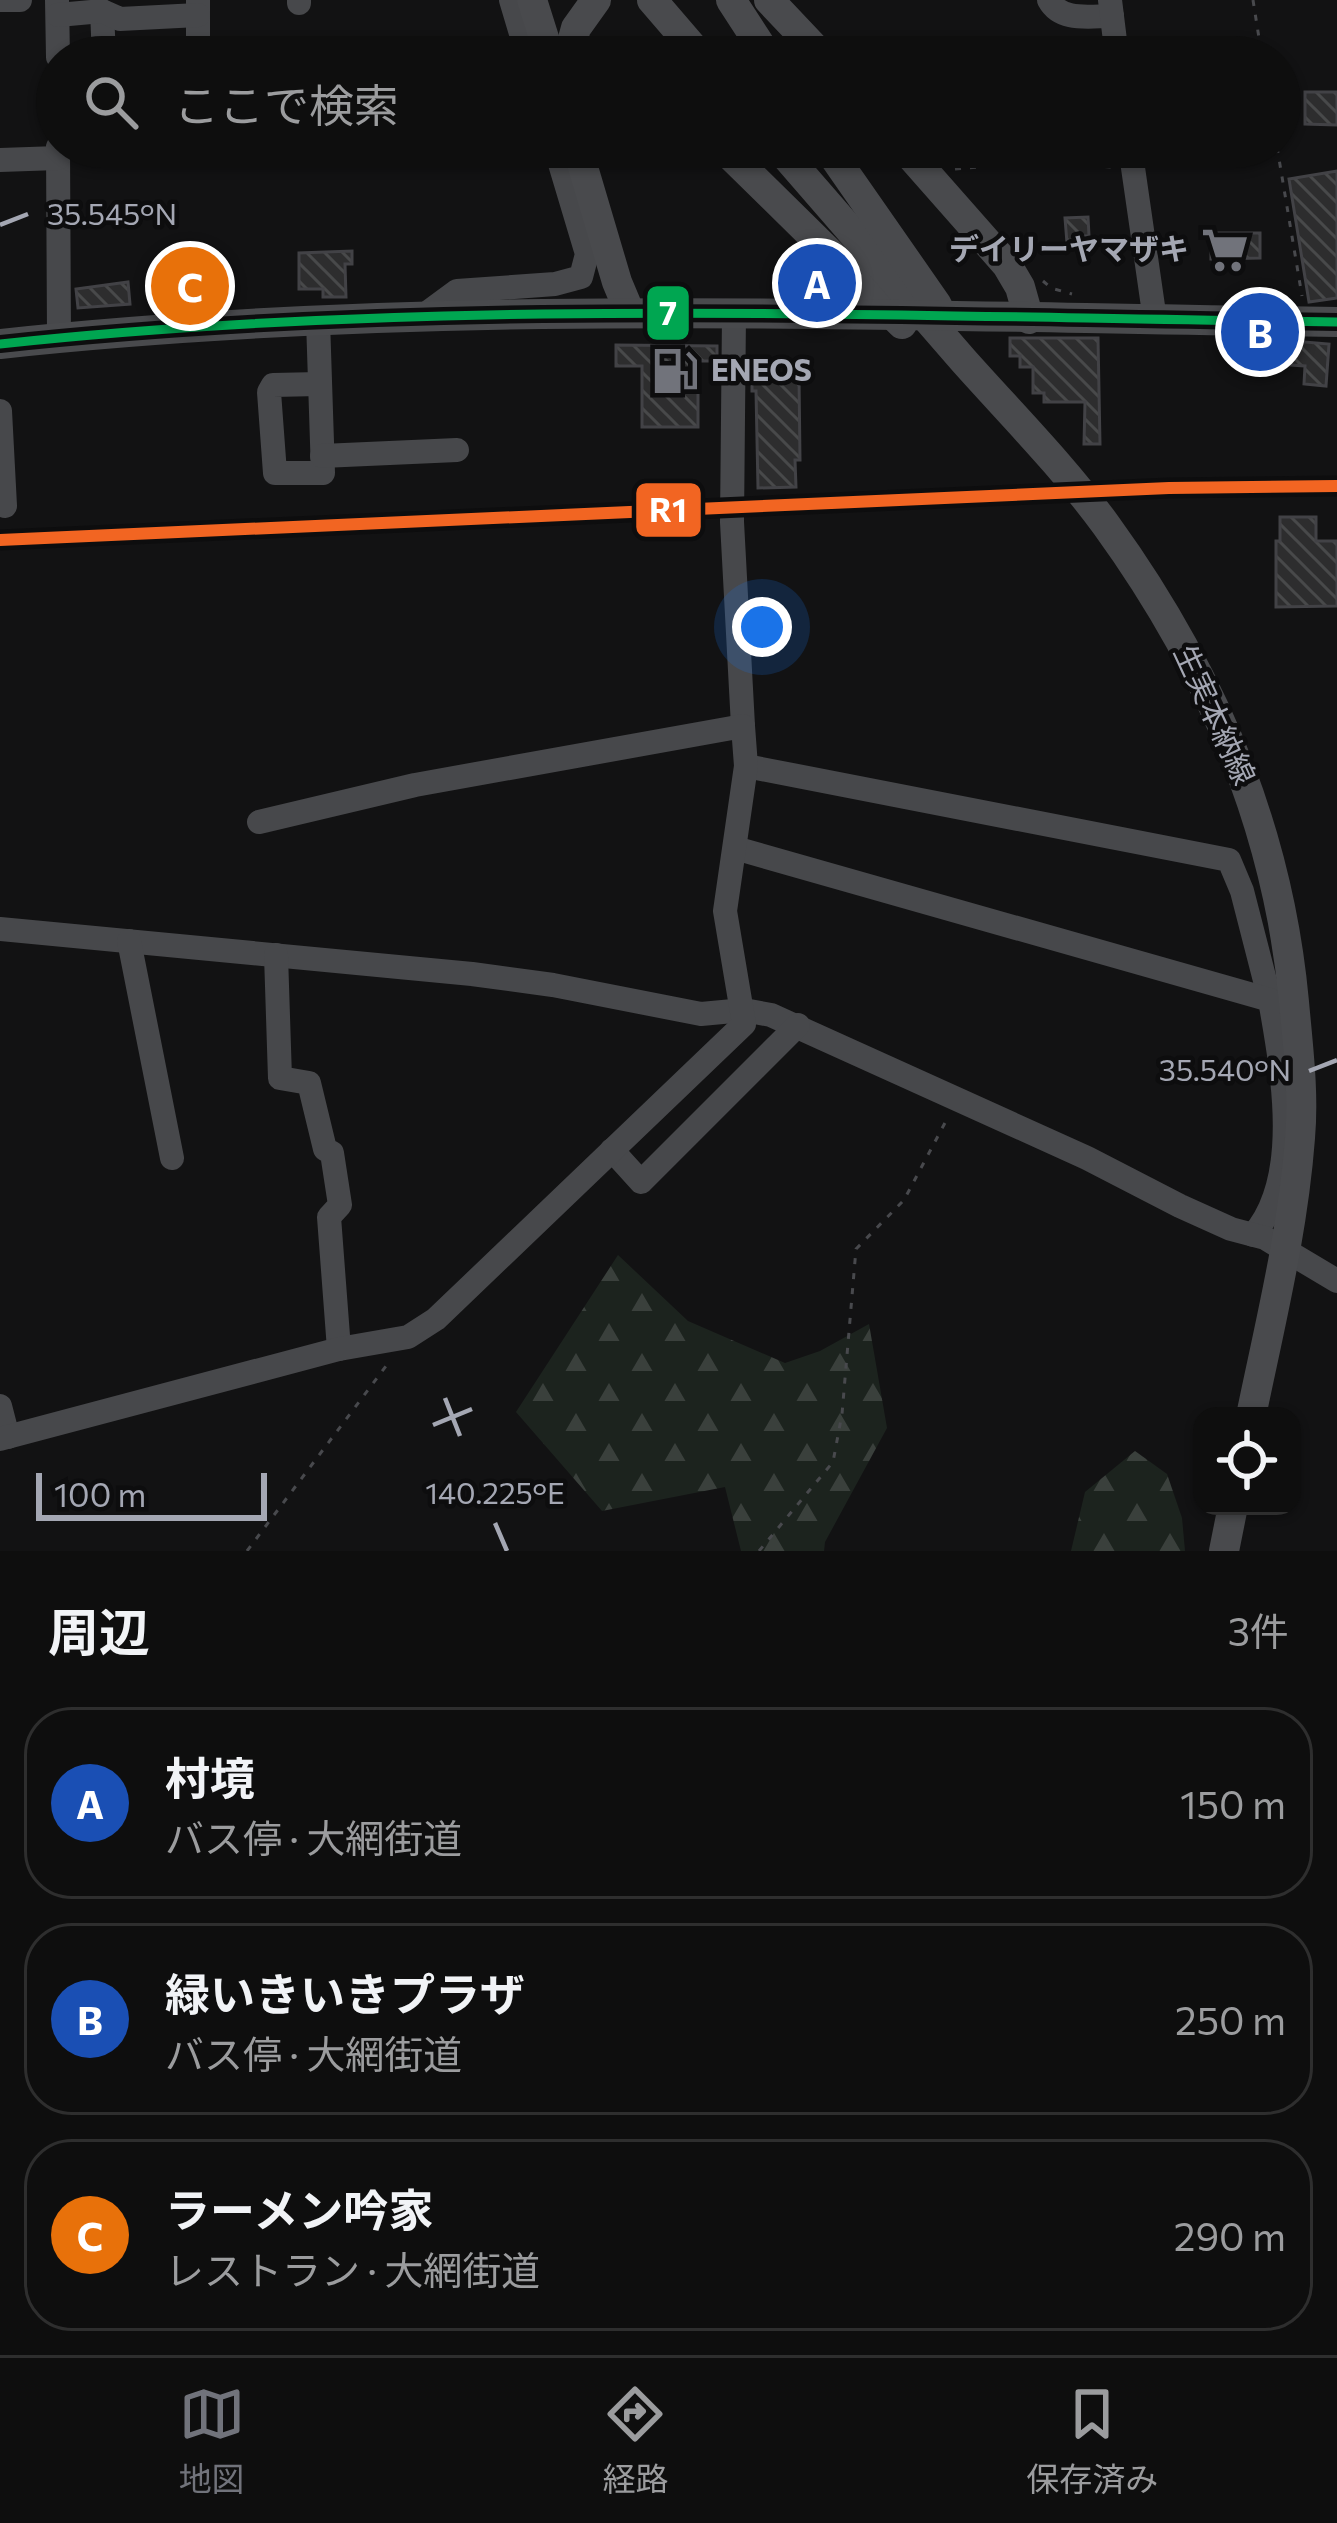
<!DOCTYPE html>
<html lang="ja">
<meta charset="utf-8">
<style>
:root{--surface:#0e0e0e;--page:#1c1c1c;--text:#f1f3f6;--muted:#9b9c9e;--line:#2e2e2e;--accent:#71737b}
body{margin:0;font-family:Commissioner,"Noto Sans JP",sans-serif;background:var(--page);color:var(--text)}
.controls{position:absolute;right:36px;bottom:36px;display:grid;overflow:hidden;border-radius:24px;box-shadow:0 3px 9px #0004}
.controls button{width:108px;height:108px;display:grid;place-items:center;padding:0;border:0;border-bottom:3px solid var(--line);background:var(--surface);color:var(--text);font:60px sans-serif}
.scale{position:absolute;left:36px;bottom:30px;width:231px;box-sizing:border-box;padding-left:12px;border:6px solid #a4a7b3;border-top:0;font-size:33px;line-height:42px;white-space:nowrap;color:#a4a7b3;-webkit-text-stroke:9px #0d0d0e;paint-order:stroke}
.you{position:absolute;left:762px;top:627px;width:42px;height:42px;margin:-30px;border:9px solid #fff;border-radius:50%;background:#1a73e8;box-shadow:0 0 0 18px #1a73e833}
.badge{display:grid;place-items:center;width:78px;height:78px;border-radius:50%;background:var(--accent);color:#fff;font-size:39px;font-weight:700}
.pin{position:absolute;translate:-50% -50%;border:6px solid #fff;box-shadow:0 3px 12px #0006}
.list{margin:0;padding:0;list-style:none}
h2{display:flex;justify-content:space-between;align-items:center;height:156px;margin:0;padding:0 48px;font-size:51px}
h2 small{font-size:39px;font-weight:400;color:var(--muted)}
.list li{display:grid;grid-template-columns:78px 1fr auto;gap:36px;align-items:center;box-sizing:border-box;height:192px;margin:0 24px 24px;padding:0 24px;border:3px solid var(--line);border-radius:48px}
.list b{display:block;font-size:45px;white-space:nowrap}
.list p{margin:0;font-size:39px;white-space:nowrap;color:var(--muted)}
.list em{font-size:39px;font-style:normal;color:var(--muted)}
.icon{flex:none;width:66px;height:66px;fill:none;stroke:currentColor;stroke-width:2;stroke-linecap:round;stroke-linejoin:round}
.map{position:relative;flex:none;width:1337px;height:1551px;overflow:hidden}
.search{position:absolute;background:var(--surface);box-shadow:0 3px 9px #0004;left:36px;right:36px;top:36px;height:132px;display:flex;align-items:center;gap:30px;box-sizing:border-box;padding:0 42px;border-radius:66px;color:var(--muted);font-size:45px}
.sheet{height:804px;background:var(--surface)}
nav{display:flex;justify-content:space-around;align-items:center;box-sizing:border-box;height:168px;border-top:3px solid var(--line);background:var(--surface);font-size:33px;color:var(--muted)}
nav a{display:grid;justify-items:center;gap:6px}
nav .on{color:var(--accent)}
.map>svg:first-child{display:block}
.forest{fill:url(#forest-firs)}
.building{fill:url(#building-back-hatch);stroke:#424246;stroke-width:3}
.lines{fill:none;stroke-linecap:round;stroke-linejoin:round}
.path{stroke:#48494d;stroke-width:3;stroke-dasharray:6 9;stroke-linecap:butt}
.minor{stroke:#47484b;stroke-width:24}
.major{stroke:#494a4d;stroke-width:30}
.bus-1-casing{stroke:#0d0d0e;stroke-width:18}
.bus-1{stroke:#00a651;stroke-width:9}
.rail-1-casing{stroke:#0d0d0e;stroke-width:21}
.rail-1{stroke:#f26522;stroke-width:12}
.ticks{fill:none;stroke:#a4a7b3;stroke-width:4.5}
.labels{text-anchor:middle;stroke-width:9;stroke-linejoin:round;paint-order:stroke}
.poi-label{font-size:30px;font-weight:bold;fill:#a4a7b3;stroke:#0d0d0e;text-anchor:end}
.street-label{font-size:30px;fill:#a4a7b3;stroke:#0d0d0e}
.ticks-label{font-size:30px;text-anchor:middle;fill:#a4a7b3;stroke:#0d0d0e;stroke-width:9;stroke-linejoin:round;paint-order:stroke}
.line-badge{stroke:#0d0d0e;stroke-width:4.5}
.badge-label{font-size:33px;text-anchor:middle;font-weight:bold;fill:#fff}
</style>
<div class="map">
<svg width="1337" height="1551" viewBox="0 0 1337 1551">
<defs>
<pattern id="forest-firs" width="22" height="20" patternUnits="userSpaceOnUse" patternTransform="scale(3)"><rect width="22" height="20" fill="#1c231e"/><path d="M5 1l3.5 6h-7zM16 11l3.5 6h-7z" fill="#3a403c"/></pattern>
<pattern id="building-back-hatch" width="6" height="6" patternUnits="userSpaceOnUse" patternTransform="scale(3)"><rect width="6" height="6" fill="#2d2d2e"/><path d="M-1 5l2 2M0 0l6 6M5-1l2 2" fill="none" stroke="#48494a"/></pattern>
</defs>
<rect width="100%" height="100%" fill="#121213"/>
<!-- forest -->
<g class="forest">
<polygon points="618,1255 688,1321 785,1363 820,1351 869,1324 887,1428 825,1542 824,1551 741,1551 725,1487 602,1511 516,1412"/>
<polygon points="1135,1451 1167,1474 1182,1518 1185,1551 1071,1551 1085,1492"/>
</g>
<!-- building -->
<g class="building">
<polygon points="1305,92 1337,92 1337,125 1305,124"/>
<polygon points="1337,171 1337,298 1309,302 1289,179"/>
<polygon points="1088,217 1089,236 1080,236 1081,242 1067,243 1065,218"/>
<polygon points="1211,233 1260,233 1260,258 1211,259"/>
<polygon points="352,251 352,264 345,264 346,297 323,297 323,289 299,289 299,253"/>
<polygon points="204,267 206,292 160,295 158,276 168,275 168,270"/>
<polygon points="128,282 130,304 78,308 76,289"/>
<polygon points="1010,338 1098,338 1100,444 1084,444 1085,402 1044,402 1044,393 1033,393 1033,367 1020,367 1020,356 1010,356"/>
<polygon points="1293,341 1329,344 1326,386 1304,384 1305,366 1291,365"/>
<polygon points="616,345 717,346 717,361 698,361 698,427 642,427 642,366 616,366"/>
<polygon points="799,377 800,460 795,460 796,487 758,488 756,391 752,391 752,378"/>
<polygon points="1280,517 1316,517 1316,541 1337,541 1337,606 1276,607 1276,541 1280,541"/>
</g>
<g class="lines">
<!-- path -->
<g class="path">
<polyline points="1253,0 1262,57"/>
<polyline points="1277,147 1302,296"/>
<polyline points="955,169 1024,163 1113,167"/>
<polyline points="1043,281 1051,288 1072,294"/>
<polyline points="247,1551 389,1362"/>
<polyline points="759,1551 833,1462 842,1414 856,1249 904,1200 947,1119"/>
</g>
<!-- minor -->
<g class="minor">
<polyline points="0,0 20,0"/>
<polyline points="57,0 58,57"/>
<polyline points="198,0 198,57"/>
<polyline points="299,0 299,3"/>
<polyline points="511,0 528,57"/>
<path d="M1049,0C1061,22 1089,16 1112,16"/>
<polyline points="1110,0 1117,57"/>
<polyline points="102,11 104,57"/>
<polyline points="58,15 102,11 120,19 198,15"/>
<polyline points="58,147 59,337"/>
<polyline points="1130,147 1155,320"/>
<polyline points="0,160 58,158"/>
<polyline points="734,314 732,522 743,726"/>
<polyline points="423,316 457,291 555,284 581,277 587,254 555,147"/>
<polyline points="318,320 323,473 275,473 269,392 273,385 319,384"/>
<polyline points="0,411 5,506"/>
<polyline points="322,456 457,450"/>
<polyline points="746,766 1229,860 1242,891 1270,1000"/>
<path d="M735,848L1270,1000C1282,1069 1303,1178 1253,1235"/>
<polyline points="0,929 472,974 553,985 701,1014 744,1010 771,1015 1087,1158 1180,1206 1231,1229 1265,1238 1337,1281"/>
<polyline points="129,941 172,1158"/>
<polyline points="276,955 280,1078 309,1083 325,1149 332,1153 340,1205 329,1217 339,1349"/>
<polyline points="612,1150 641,1182 798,1025"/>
<polyline points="0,1406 8,1437"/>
<polyline points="0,1439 339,1349 408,1337 436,1319 744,1024 725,911 746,766 743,726 415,785 259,822"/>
</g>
<!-- major -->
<g class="major">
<polyline points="532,0 550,57"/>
<polyline points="652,0 701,57"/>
<polyline points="731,0 768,57"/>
<polyline points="769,0 823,57"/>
<polyline points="568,57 576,28 596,0"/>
<polyline points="577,147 617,282 630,313"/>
<polyline points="722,147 902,324"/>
<path d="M778,147C840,218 901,289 963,360C1012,415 1063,466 1106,525C1209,667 1278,827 1294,1002C1298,1047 1304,1093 1300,1138C1293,1232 1270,1324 1251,1416"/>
<polyline points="827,147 937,305"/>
<polyline points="903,147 1007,265 1020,287 1029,319"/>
<path d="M0,344C444,296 892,317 1337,322"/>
<polyline points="1224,1551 1233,1506"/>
</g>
<defs>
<path id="bus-1" d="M0,344C444,296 892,317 1337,322"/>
</defs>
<!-- bus-1 casing -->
<use href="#bus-1" class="bus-1-casing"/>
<!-- bus-1 -->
<use href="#bus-1" class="bus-1"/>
<defs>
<polyline id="rail-1" points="0,540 1169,488 1337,486"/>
</defs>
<!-- rail-1 casing -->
<use href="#rail-1" class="rail-1-casing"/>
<!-- rail-1 -->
<use href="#rail-1" class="rail-1"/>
</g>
<!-- ticks -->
<path class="ticks" d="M0,225L28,214M1309,1071L1337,1060M445,1398L460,1436M433,1425L472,1409M495,1523L507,1551"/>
<!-- icons -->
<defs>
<symbol id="supermarket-bare" viewBox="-9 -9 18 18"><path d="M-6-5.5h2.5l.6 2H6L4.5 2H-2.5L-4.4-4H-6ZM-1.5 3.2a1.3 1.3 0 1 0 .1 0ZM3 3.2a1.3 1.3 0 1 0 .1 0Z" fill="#71737b" stroke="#0d0d0e" stroke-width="2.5" paint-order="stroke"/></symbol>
<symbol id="fuel-bare" viewBox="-9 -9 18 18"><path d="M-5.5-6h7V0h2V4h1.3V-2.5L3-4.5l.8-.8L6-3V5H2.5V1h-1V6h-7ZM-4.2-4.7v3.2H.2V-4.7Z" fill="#71737b" stroke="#0d0d0e" stroke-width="2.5" paint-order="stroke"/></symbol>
</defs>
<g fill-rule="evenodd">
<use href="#supermarket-bare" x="1192" y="217" width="66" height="66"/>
<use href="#fuel-bare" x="642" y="338" width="66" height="66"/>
</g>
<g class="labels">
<!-- poi labels -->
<g class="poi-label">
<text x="1189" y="260">デイリーヤマザキ</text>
<text x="711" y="381" text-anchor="start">ENEOS</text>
</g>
<!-- street labels -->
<g class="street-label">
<text transform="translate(1214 715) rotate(65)" y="10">生実本納線</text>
</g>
</g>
<g class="ticks-label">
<text x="112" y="225">35.545°N</text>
<text x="1225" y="1081">35.540°N</text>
<text x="495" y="1504">140.225°E</text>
</g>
<g class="line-badge">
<rect x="645" y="284" width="46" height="58" rx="12" fill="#00a651"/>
<rect x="634" y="481" width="69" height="58" rx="12" fill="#f26522"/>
</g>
<g class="badge-label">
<text x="668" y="325">7</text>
<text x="668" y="522">R1</text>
</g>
</svg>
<div class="controls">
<button><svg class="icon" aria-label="locate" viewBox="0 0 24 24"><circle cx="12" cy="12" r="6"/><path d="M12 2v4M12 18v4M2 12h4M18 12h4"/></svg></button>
</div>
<div class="scale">100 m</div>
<div class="you"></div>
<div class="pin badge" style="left:817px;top:283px;background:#1a4fb4">A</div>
<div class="pin badge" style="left:1260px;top:332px;background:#1a4fb4">B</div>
<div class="pin badge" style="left:190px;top:286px;background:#e8710a">C</div>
<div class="search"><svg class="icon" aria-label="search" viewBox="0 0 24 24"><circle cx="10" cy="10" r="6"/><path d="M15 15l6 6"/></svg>ここで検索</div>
</div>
<section class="sheet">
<h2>周辺<small>3件</small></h2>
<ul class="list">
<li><span class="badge" style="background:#1a4fb4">A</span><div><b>村境</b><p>バス停 · 大網街道</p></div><em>150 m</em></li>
<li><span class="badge" style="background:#1a4fb4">B</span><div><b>緑いきいきプラザ</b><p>バス停 · 大網街道</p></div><em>250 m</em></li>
<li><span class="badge" style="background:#e8710a">C</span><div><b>ラーメン吟家</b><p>レストラン · 大網街道</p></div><em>290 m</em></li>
</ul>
</section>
<nav>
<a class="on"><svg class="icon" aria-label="map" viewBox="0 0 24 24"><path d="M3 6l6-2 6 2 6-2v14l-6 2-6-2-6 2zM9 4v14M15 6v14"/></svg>地図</a>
<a><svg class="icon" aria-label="directions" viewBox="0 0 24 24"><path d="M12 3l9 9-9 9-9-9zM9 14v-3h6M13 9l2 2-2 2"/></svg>経路</a>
<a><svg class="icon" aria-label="saved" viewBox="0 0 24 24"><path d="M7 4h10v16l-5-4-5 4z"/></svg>保存済み</a>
</nav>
